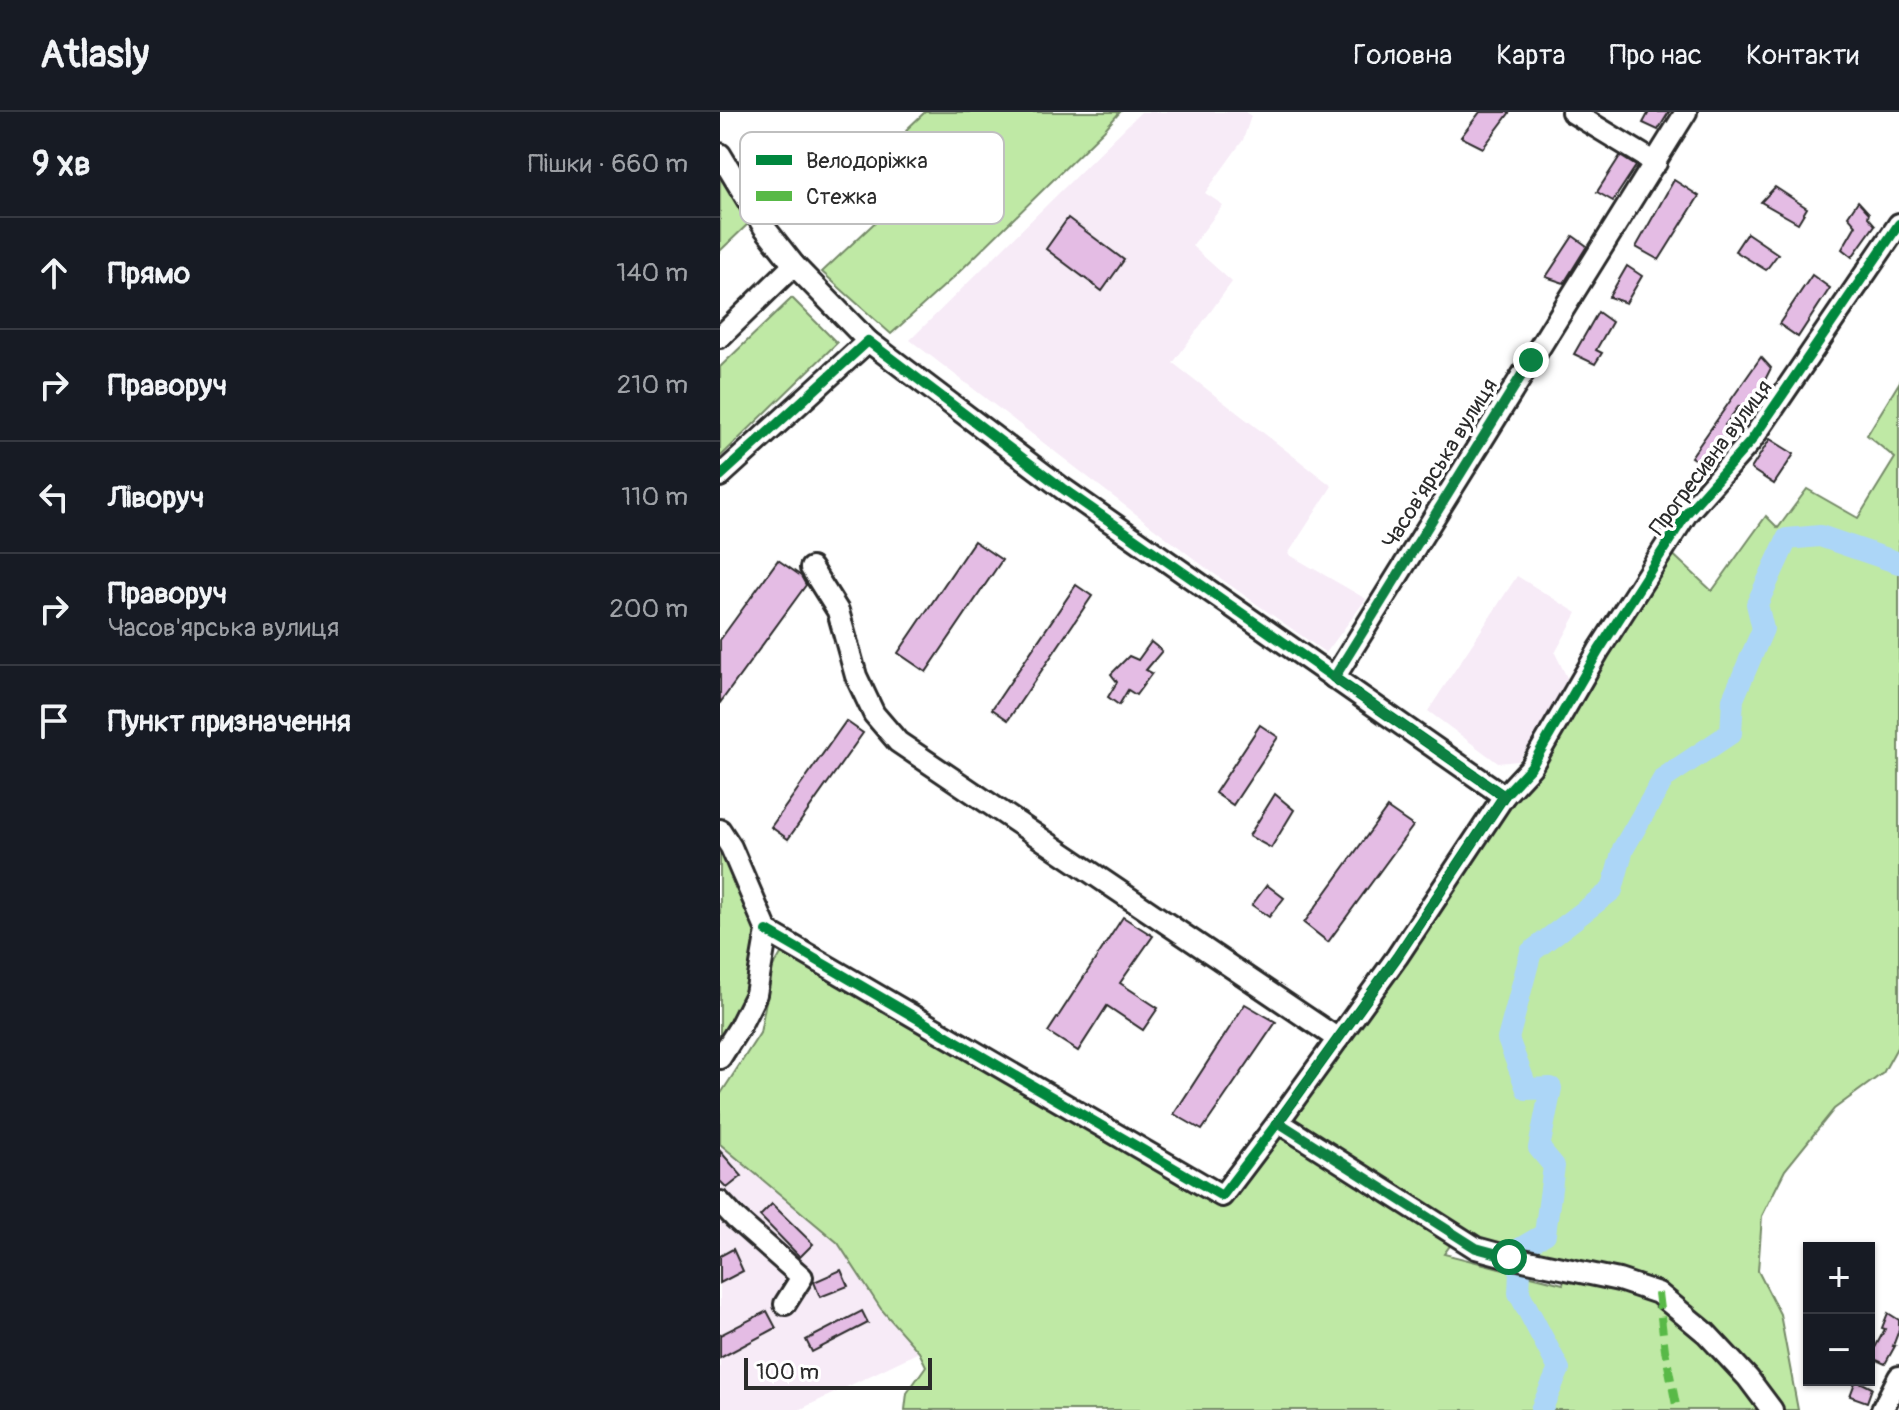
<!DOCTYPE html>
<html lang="uk">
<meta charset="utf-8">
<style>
:root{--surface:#171b24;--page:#242831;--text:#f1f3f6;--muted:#9ea1a6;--line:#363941}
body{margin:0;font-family:Pangolin,sans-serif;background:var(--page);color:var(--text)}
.controls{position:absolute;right:24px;bottom:24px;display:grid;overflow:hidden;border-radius:0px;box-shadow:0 2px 6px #0004}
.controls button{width:72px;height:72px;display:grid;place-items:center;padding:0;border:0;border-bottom:2px solid var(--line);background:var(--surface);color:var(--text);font:40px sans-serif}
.scale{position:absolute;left:24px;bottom:20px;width:188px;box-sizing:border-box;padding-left:8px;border:4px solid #2b2b2b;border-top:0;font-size:22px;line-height:28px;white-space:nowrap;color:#2b2b2b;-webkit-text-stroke:6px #fff;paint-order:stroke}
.stop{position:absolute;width:24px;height:24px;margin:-18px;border:6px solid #0b8043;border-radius:50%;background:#fff}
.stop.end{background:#0b8043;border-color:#fff;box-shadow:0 2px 8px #0008}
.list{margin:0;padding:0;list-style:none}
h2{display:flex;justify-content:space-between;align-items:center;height:104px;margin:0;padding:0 32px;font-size:34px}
h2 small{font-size:26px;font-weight:400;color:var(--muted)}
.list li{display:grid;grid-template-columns:52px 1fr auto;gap:24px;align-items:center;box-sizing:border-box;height:112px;padding:0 32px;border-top:2px solid var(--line)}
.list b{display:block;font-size:30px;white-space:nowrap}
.list p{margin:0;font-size:26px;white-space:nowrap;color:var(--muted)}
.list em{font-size:26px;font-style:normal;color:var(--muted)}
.icon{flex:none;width:44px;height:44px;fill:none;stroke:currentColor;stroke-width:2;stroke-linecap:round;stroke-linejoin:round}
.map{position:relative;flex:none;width:1179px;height:1298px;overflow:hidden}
header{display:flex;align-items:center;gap:48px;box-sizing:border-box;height:112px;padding:0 40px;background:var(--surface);border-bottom:2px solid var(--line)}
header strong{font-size:38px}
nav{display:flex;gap:44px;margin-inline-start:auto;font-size:28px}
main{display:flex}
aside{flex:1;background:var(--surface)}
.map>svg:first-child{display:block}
.built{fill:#f7ebf7}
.green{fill:#bfe9a5;stroke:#758a68;stroke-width:2;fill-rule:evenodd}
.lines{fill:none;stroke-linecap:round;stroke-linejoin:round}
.river{stroke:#acd6f7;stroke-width:22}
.building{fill:#e4bce4;stroke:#2b2b2b;stroke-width:2}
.minor-casing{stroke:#2b2b2b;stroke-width:26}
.minor{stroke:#fff;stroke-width:20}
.quiet{stroke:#58b947;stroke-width:8;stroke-dasharray:16 8;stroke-linecap:butt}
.cycleway-casing{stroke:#fff;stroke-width:15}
.cycleway{stroke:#00873e;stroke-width:10}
.route{stroke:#0b8043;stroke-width:10}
.labels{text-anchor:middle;stroke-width:7;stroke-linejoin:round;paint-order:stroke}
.street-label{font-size:22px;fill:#2b2b2b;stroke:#fff}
.key{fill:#fff;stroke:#bfbfbf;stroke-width:2}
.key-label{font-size:22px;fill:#2b2b2b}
</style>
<header>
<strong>Atlasly</strong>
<nav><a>Головна</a><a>Карта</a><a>Про нас</a><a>Контакти</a></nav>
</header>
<main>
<aside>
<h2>9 хв<small>Пішки · 660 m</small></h2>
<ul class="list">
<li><svg class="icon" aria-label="ahead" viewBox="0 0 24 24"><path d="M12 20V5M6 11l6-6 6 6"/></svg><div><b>Прямо</b></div><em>140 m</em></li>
<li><svg class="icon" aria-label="right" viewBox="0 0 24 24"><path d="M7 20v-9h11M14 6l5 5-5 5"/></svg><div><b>Праворуч</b></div><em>210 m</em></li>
<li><svg class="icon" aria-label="left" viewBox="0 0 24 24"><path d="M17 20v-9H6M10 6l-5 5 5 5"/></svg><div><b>Ліворуч</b></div><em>110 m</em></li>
<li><svg class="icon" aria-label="right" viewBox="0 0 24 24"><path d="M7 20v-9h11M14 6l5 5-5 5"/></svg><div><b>Праворуч</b><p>Часов'ярська вулиця</p></div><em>200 m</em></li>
<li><svg class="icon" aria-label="arrive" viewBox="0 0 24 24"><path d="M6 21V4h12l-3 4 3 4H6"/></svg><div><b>Пункт призначення</b></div></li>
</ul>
</aside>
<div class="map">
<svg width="1179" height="1298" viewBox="0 0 1179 1298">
<rect width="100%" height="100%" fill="#fff"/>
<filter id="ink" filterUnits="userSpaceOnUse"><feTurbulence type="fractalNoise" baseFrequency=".0125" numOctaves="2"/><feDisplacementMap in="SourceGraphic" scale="16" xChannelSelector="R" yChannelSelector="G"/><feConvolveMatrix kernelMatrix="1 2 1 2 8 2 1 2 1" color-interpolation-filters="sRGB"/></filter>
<g filter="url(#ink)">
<!-- built -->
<g class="built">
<polygon points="421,0 525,0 531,4 523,28 485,81 503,93 472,134 512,170 453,251 612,374 568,442 646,487 606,541 486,456 190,228"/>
<polygon points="797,464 857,501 835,541 850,572 798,649 778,651 708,599"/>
<polygon points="0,1032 118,1131 161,1197 199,1240 79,1298 0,1298"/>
</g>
<!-- green -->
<g class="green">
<polygon points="205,0 400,0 384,18 235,164 171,222 102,160 210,59 186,18"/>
<polygon points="0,56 29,111 0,139"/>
<polygon points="72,186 117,231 0,345 0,255"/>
<path d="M1179,271V932L1163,961L1114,997L1065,1058L1042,1104L1038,1159L1060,1202L1078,1298H185L187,1281L206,1254L199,1240L161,1197L118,1131L0,1032V983L40,921L52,857L65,835L502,1084L677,845L945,435L992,479L1046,404L1058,416L1087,377L1138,406L1175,346L1147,323ZM737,1124L848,1158L843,1172L724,1142Z"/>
<polygon points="0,718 47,819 36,882 0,946"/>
</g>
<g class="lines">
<!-- river -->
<polyline class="river" points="821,1298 839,1257 799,1181 801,1136 825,1122 834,1054 819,1036 831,976 807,977 788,927 811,840 892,778 903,737 944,666 1011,621 1013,587 1043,517 1037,492 1067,427 1100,424 1179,451"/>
</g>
<!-- building -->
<g class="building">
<polygon points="760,0 790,0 763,36 741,25"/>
<polygon points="929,0 949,0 938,18 923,11"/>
<polygon points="900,44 916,54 893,89 877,80"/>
<polygon points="954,68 979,84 939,148 916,135"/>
<polygon points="1055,75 1087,96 1078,111 1041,90"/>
<polygon points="1138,89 1149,101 1148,105 1155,113 1132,145 1122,137 1136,113 1128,104"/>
<polygon points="348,106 404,148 382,179 326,137"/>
<polygon points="1027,121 1058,142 1046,158 1015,139"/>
<polygon points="853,124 867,134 844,171 826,165"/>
<polygon points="907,154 922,164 906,191 889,185"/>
<polygon points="1092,163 1110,176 1078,225 1059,212"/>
<polygon points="878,200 892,210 876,238 882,241 875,252 854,242"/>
<polygon points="1041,245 1051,256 1028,302 1019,294 1005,313 1011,317 986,355 971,345"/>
<polygon points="1050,327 1074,342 1054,372 1031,357"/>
<polygon points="254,429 282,448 206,560 178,541"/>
<polygon points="58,448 81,464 86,473 0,591 0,528"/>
<polygon points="356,473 372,484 288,608 272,597"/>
<polygon points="431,530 442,539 426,558 432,561 416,583 408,578 399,593 388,585 397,570 391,562 409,544 418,548"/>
<polygon points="126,609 143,621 68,727 51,715"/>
<polygon points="540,613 558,625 513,693 495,681"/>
<polygon points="555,682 574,698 551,736 529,724"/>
<polygon points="667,696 693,714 608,830 584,811"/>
<polygon points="547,773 564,786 549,805 532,793"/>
<polygon points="403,805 433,824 400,871 438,896 423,918 387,894 358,939 328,920"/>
<polygon points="525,892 556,910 482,1018 454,1002"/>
<polygon points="0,1039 22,1064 7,1076 0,1069"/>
<polygon points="52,1092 93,1132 80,1145 40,1104"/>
<polygon points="13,1137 23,1159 0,1171 0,1144"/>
<polygon points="121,1158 128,1174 100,1185 94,1170"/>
<polygon points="47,1199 56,1216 0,1246 0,1223"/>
<polygon points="142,1199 148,1211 92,1240 86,1228"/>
<polygon points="1168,1201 1179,1208 1179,1218 1173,1234 1175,1234 1165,1252 1150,1245 1165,1217 1162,1216"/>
<polygon points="1136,1268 1152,1276 1147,1290 1130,1284"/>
</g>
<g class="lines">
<defs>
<g id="minor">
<polyline points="852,0 936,51"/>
<polyline points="0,42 44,115 74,153 148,229 342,376 784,684"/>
<polyline points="0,225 74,153"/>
<polyline points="0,364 148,229"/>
<polyline points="91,456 118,499 136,564 154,602 178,630 618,927"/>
<polyline points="614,566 966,0"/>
<polyline points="0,718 11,735 47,819 36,882 19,916 0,946"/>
<polyline points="47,819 502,1084 558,1010 677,845 784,684 811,655 879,538 967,401 1031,329 1179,112"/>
<polyline points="558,1010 756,1136 789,1145 899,1168 938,1181 986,1221 1028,1266 1052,1298"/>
<polyline points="0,1090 15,1106 82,1165 65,1192"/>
<polyline points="1162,1298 1179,1265"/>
</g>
</defs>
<!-- minor casing -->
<use href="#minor" class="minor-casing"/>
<!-- minor -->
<use href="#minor" class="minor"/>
<!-- quiet -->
<polyline class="quiet" points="938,1181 945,1238 957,1298"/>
<defs>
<g id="cycleway">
<polyline points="0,364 148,229 342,376 784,684"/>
<polyline points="47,819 502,1084 558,1010 677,845 784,684 811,655 879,538 967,401 1031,329 1179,112"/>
</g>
</defs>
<!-- cycleway casing -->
<use href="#cycleway" class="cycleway-casing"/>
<!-- cycleway -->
<use href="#cycleway" class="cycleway"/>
</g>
</g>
<g class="lines" filter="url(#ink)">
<!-- route -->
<polyline class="route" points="789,1145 756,1136 558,1010 677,845 784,684 614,566 811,248"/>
</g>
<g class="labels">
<!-- street labels -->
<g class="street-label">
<text transform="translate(990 345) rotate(-53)" y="8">Прогресивна вулиця</text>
<text transform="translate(719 351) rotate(-58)" y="8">Часов'ярська вулиця</text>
</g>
</g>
<!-- legend -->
<rect x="20" y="20" width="264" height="92" rx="12" class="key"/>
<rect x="36" y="43" width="36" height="10" fill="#00873e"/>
<rect x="36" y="79" width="36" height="10" fill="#58b947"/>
<g class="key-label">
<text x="86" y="56">Велодоріжка</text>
<text x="86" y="92">Стежка</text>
</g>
</svg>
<div class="controls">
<button>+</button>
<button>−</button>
</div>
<div class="scale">100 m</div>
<div class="stop" style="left:789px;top:1145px"></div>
<div class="stop end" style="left:811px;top:248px"></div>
</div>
</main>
